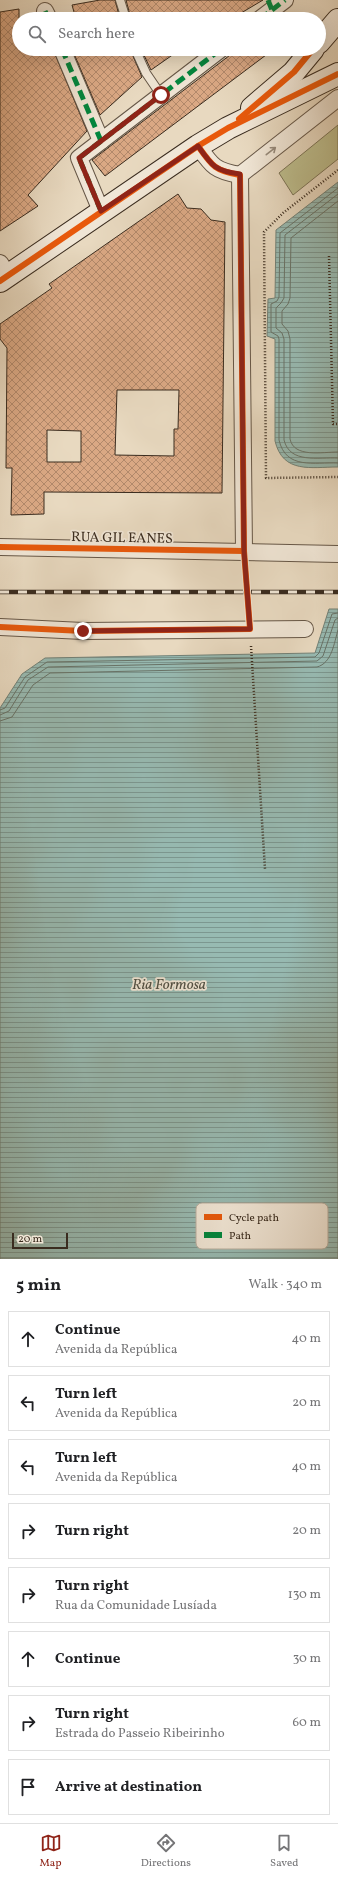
<!DOCTYPE html>
<meta charset="utf-8">
<style>
:root{--surface:#fff;--page:#f2f2f2;--text:#202124;--muted:#757577;--line:#e0e0e0;--accent:#8f2418}
body{margin:0;font-family:Vollkorn,serif;background:var(--page);color:var(--text)}
.scale{position:absolute;left:12px;bottom:10px;width:56px;box-sizing:border-box;padding-left:4px;border:2px solid #3a2c1f;border-top:0;font-size:11px;line-height:14px;white-space:nowrap;color:#3a2c1f;-webkit-text-stroke:3px #f0e6d6;paint-order:stroke}
.stop{position:absolute;width:12px;height:12px;margin:-9px;border:3px solid #8f2418;border-radius:50%;background:#fff}
.stop.end{background:#8f2418;border-color:#fff;box-shadow:0 1px 4px #0008}
.list{margin:0;padding:0;list-style:none}
h2{display:flex;justify-content:space-between;align-items:center;height:52px;margin:0;padding:0 16px;font-size:17px}
h2 small{font-size:13px;font-weight:400;color:var(--muted)}
.list li{display:grid;grid-template-columns:26px 1fr auto;gap:12px;align-items:center;box-sizing:border-box;height:56px;margin:0 8px 8px;padding:0 8px;border:1px solid var(--line);border-radius:0px}
.list b{display:block;font-size:15px;white-space:nowrap}
.list p{margin:0;font-size:13px;white-space:nowrap;color:var(--muted)}
.list em{font-size:13px;font-style:normal;color:var(--muted)}
.icon{flex:none;width:22px;height:22px;fill:none;stroke:currentColor;stroke-width:2;stroke-linecap:round;stroke-linejoin:round}
.map{position:relative;flex:none;width:338px;height:1259px;overflow:hidden}
.search{position:absolute;background:var(--surface);box-shadow:0 4px 16px #0002;left:12px;right:12px;top:12px;height:44px;display:flex;align-items:center;gap:10px;box-sizing:border-box;padding:0 14px;border-radius:22px;color:var(--muted);font-size:15px}
.sheet{height:564px;background:var(--surface)}
nav{display:flex;justify-content:space-around;align-items:center;box-sizing:border-box;height:56px;border-top:1px solid var(--line);background:var(--surface);font-size:11px;color:var(--muted)}
nav a{display:grid;justify-items:center;gap:2px}
nav .on{color:var(--accent)}
.map>svg:first-child{display:block}
.grass{fill:#bdbd8d;stroke:#7c7456}
.water{fill:url(#water-rules);stroke:#728177}
.lines{fill:none;stroke-linecap:round;stroke-linejoin:round}
.shore{stroke:#687368;stroke-width:1}
.building{fill:url(#building-cross-hatch);stroke:#3a2c1f;fill-rule:evenodd}
.lane-casing{stroke:#665747;stroke-width:10}
.street-casing{stroke:#665747;stroke-width:18}
.secondary-casing{stroke:#3a2c1f;stroke-width:24}
.path{stroke:#3a2c1f;stroke-width:2.5;stroke-dasharray:1 2;stroke-linecap:butt}
.lane{stroke:#f0e6d6;stroke-width:8}
.street{stroke:#f0e6d6;stroke-width:16}
.secondary{stroke:#f0e6d6;stroke-width:22}
.rail-casing{stroke:#3a2c1f;stroke-width:4.5}
.rail{stroke:#f0e6d6;stroke-width:3;stroke-dasharray:9;stroke-linecap:butt}
.quiet{stroke:#00873e;stroke-width:5;stroke-dasharray:10 5;stroke-linecap:butt}
.cycleway-casing{stroke:#f0e6d6;stroke-width:8}
.cycleway{stroke:#e8590c;stroke-width:6}
.oneway{stroke:#95897a}
.route{stroke:#8f2418;stroke-width:5}
.labels{text-anchor:middle;stroke-width:3.5;stroke-linejoin:round;paint-order:stroke}
.street-label{font-size:14px;fill:#3a2c1f;stroke:#f0e6d6}
.water-label{font-size:15px;font-style:italic;fill:#515044;stroke:#f0e6d6}
.key{fill:#f0e6d6;stroke:#b9ae9f;stroke-width:1}
.key-label{font-size:11px;fill:#3a2c1f}
</style>
<div class="map">
<svg width="338" height="1259" viewBox="0 0 338 1259">
<defs>
<pattern id="water-rules" width="6" height="5" patternUnits="userSpaceOnUse"><rect width="6" height="5" fill="#97bab2"/><path d="M0 2.5h6" fill="none" stroke="#7c9790"/></pattern>
<pattern id="building-cross-hatch" width="8" height="8" patternUnits="userSpaceOnUse"><rect width="8" height="8" fill="#daa884"/><path d="M0 0l8 8M0 8l8-8" fill="none" stroke="#b2896b"/></pattern>
</defs>
<rect width="100%" height="100%" fill="#e8d9c0"/>
<filter id="stains"><feTurbulence type="fractalNoise" baseFrequency=".005" numOctaves="4"/><feColorMatrix values="0 0 0 0 .2 0 0 0 0 .09 0 0 0 0 .02 0 0 0 .5 -.17"/></filter>
<radialGradient id="worn" r=".72"><stop offset=".6" stop-color="#630" stop-opacity="0"/><stop offset="1" stop-color="#630" stop-opacity=".3"/></radialGradient>
<!-- grass -->
<polygon class="grass" points="338,125 338,159 293,195 279,173"/>
<!-- water -->
<g class="water">
<path d="M338,182V467C311,467 283,474 275,441V339L267,336L268,299L275,298L276,230Z"/>
<polygon points="329,609 338,609 338,1259 0,1259 0,708 22,674 45,658 315,653"/>
</g>
<g class="lines">
<!-- shore -->
<g class="shore">
<path d="M338,188L280,233L279,297L277,301L271,304V332L278,336L279,339V440C286,470 314,462 338,463"/>
<path d="M338,194L285,235L284,298L281,303L276,308V328L282,333L284,339V440C290,464 318,457 338,458"/>
<path d="M338,201L291,238L290,298L288,304L282,311V324L288,331L290,339V439C294,458 322,452 338,452"/>
<polyline points="0,710 5,708 25,677 47,662 315,657 319,653 332,614 338,613"/>
<polyline points="0,715 9,711 28,680 48,667 317,661 323,656 335,620 338,618"/>
<path d="M0,721L12,717L33,685L50,673L317,667C332,663 334,643 338,630"/>
</g>
</g>
<!-- building -->
<g class="building">
<polygon points="100,0 115,0 120,19 76,19 72,5"/>
<polygon points="126,0 263,0 231,19 131,19"/>
<polygon points="19,9 19,49 53,49 87,131 28,195 38,206 0,231 0,12"/>
<polygon points="72,49 130,49 142,77 100,115"/>
<polygon points="141,49 181,49 151,70"/>
<polygon points="238,49 274,49 105,176 92,160"/>
<path d="M178,194L187,208L201,209L211,220L225,222L222,493L44,492V514L11,515L12,468H6L7,348L0,339V324L52,288L49,284ZM117,390H179L178,429H174V456L115,455ZM47,430L81,431V462H47Z"/>
</g>
<g class="lines">
<defs>
<g id="lane">
<polyline points="120,0 126,19"/>
<polyline points="135,49 146,73 161,95"/>
</g>
<g id="street">
<polyline points="45,11 49,19"/>
<polyline points="260,19 285,0"/>
<polyline points="62,49 101,141"/>
<path d="M198,146C212,166 215,171 240,175"/>
<polyline points="240,175 244,551"/>
<polyline points="240,175 338,98"/>
<polyline points="101,211 79,158 221,49"/>
<polyline points="0,263 8,275"/>
<polyline points="0,547 338,554"/>
<polyline points="0,627 83,631 305,629"/>
</g>
<g id="secondary">
<polyline points="319,42 338,20"/>
<polyline points="252,108 294,72 313,49"/>
<polyline points="0,281 198,146 228,128 338,74"/>
</g>
</defs>
<!-- lane casing -->
<use href="#lane" class="lane-casing"/>
<!-- street casing -->
<use href="#street" class="street-casing"/>
<!-- secondary casing -->
<use href="#secondary" class="secondary-casing"/>
<!-- path -->
<g class="path">
<polyline points="338,170 283,213 264,232 266,478 338,477"/>
<polyline points="329,256 333,424 338,424"/>
<polyline points="245,568 249,613"/>
<polyline points="251,646 265,869"/>
</g>
<!-- lane -->
<use href="#lane" class="lane"/>
<!-- street -->
<use href="#street" class="street"/>
<!-- secondary -->
<use href="#secondary" class="secondary"/>
<defs>
<polyline id="rail" points="0,592 338,592"/>
</defs>
<!-- rail casing -->
<use href="#rail" class="rail-casing"/>
<!-- rail -->
<use href="#rail" class="rail"/>
<!-- quiet -->
<g class="quiet">
<polyline points="268,0 272,10"/>
<polyline points="45,11 49,19"/>
<polyline points="260,19 285,0"/>
<polyline points="62,49 101,141"/>
<polyline points="101,211 79,158 221,49"/>
</g>
<defs>
<g id="cycleway">
<polyline points="239,119 294,72 313,49"/>
<polyline points="0,281 198,146 228,128 338,74"/>
<polyline points="0,547 244,551"/>
<path d="M0,627L83,631L250,629L244,551L240,175C215,171 212,166 198,146"/>
</g>
</defs>
<!-- cycleway casing -->
<use href="#cycleway" class="cycleway-casing"/>
<!-- cycleway -->
<use href="#cycleway" class="cycleway"/>
</g>
<!-- one-way arrows -->
<defs><path id="oneway-shaft" d="M-6 0H5M1.5-3L5.5 0L1.5 3" fill="none" stroke-width="1.6" stroke-linecap="round" stroke-linejoin="round"/></defs>
<use class="oneway" href="#oneway-shaft" transform="translate(271 151) rotate(-38)"/>
<g class="lines">
<!-- route -->
<path class="route" d="M83,631L250,629L244,551L240,174C215,171 212,166 198,146L101,211L79,158L161,95"/>
</g>
<g class="labels">
<!-- street labels -->
<g class="street-label">
<text transform="translate(122 537) rotate(1)" y="5">RUA GIL EANES</text>
</g>
<!-- water labels -->
<g class="water-label">
<text x="169" y="989">Ria Formosa</text>
</g>
</g>
<!-- legend -->
<rect x="196" y="1203" width="132" height="46" rx="6" class="key"/>
<rect x="204" y="1214" width="18" height="6" fill="#e8590c"/>
<rect x="204" y="1232" width="18" height="6" fill="#00873e"/>
<g class="key-label">
<text x="229" y="1221">Cycle path</text>
<text x="229" y="1239">Path</text>
</g>
<rect width="100%" height="100%" filter="url(#stains)"/>
<rect width="100%" height="100%" fill="url(#worn)"/>
</svg>
<div class="scale">20 m</div>
<div class="stop" style="left:161px;top:95px"></div>
<div class="stop end" style="left:83px;top:631px"></div>
<div class="search"><svg class="icon" aria-label="search" viewBox="0 0 24 24"><circle cx="10" cy="10" r="6"/><path d="M15 15l6 6"/></svg>Search here</div>
</div>
<section class="sheet">
<h2>5 min<small>Walk · 340 m</small></h2>
<ul class="list">
<li><svg class="icon" aria-label="ahead" viewBox="0 0 24 24"><path d="M12 20V5M6 11l6-6 6 6"/></svg><div><b>Continue</b><p>Avenida da República</p></div><em>40 m</em></li>
<li><svg class="icon" aria-label="left" viewBox="0 0 24 24"><path d="M17 20v-9H6M10 6l-5 5 5 5"/></svg><div><b>Turn left</b><p>Avenida da República</p></div><em>20 m</em></li>
<li><svg class="icon" aria-label="left" viewBox="0 0 24 24"><path d="M17 20v-9H6M10 6l-5 5 5 5"/></svg><div><b>Turn left</b><p>Avenida da República</p></div><em>40 m</em></li>
<li><svg class="icon" aria-label="right" viewBox="0 0 24 24"><path d="M7 20v-9h11M14 6l5 5-5 5"/></svg><div><b>Turn right</b></div><em>20 m</em></li>
<li><svg class="icon" aria-label="right" viewBox="0 0 24 24"><path d="M7 20v-9h11M14 6l5 5-5 5"/></svg><div><b>Turn right</b><p>Rua da Comunidade Lusíada</p></div><em>130 m</em></li>
<li><svg class="icon" aria-label="ahead" viewBox="0 0 24 24"><path d="M12 20V5M6 11l6-6 6 6"/></svg><div><b>Continue</b></div><em>30 m</em></li>
<li><svg class="icon" aria-label="right" viewBox="0 0 24 24"><path d="M7 20v-9h11M14 6l5 5-5 5"/></svg><div><b>Turn right</b><p>Estrada do Passeio Ribeirinho</p></div><em>60 m</em></li>
<li><svg class="icon" aria-label="arrive" viewBox="0 0 24 24"><path d="M6 21V4h12l-3 4 3 4H6"/></svg><div><b>Arrive at destination</b></div></li>
</ul>
</section>
<nav>
<a class="on"><svg class="icon" aria-label="map" viewBox="0 0 24 24"><path d="M3 6l6-2 6 2 6-2v14l-6 2-6-2-6 2zM9 4v14M15 6v14"/></svg>Map</a>
<a><svg class="icon" aria-label="directions" viewBox="0 0 24 24"><path d="M12 3l9 9-9 9-9-9zM9 14v-3h6M13 9l2 2-2 2"/></svg>Directions</a>
<a><svg class="icon" aria-label="saved" viewBox="0 0 24 24"><path d="M7 4h10v16l-5-4-5 4z"/></svg>Saved</a>
</nav>
